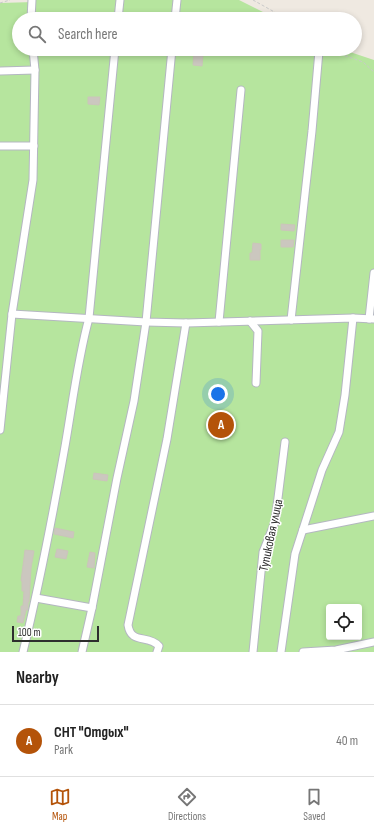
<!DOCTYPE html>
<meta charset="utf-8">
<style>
:root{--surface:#fff;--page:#f2f2f2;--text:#222;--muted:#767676;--line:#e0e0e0;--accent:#b45309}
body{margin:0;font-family:"Sofia Sans Condensed",sans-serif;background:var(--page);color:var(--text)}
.controls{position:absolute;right:12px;bottom:12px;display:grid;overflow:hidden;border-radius:4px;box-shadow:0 2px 6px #0003}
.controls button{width:36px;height:36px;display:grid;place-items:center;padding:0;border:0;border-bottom:1px solid var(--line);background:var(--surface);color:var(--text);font:20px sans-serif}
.scale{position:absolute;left:12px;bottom:10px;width:87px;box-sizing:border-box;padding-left:4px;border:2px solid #2e2e2e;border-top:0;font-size:11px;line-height:14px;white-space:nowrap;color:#2e2e2e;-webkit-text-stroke:3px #fff;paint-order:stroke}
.you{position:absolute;left:218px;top:394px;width:14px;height:14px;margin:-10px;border:3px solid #fff;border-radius:50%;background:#1a73e8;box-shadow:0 0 0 6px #1a73e833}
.badge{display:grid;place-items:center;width:26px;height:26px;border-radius:50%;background:var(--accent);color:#fff;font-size:13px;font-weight:700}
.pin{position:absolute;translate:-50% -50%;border:2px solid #fff;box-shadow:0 1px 4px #0006}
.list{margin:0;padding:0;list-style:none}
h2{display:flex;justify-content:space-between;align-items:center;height:52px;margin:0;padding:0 16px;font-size:17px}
h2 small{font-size:13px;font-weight:400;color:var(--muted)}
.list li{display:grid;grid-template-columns:26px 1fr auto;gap:12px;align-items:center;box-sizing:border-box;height:72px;padding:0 16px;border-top:1px solid var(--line)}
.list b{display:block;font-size:15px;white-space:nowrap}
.list p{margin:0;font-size:13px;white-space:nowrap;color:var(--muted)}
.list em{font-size:13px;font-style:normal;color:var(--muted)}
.icon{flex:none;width:22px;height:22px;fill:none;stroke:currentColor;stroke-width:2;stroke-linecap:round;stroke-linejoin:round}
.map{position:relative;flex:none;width:374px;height:652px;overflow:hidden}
.search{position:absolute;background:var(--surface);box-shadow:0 2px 6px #0003;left:12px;right:12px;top:12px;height:44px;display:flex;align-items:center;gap:10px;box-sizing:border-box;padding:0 14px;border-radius:22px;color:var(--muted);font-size:15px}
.sheet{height:124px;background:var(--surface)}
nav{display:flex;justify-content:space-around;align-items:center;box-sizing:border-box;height:56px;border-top:1px solid var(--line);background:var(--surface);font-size:11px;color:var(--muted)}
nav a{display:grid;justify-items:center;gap:2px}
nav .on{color:var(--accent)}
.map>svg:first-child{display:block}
.green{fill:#b6e59e;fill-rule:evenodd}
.building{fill:#cbc7bf;stroke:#cbc5ba}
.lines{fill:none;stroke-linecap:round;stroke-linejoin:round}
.minor-casing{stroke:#b4b7c1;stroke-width:9}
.path{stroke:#c9c9c9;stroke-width:1;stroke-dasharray:3 2;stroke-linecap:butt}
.minor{stroke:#fff;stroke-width:7}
.labels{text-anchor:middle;stroke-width:3;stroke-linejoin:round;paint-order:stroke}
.street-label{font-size:13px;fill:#2e2e2e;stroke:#fff}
</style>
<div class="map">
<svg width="374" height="652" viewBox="0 0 374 652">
<rect width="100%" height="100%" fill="#efe9e1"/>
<!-- green -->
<path class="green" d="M34,0H239L277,19H19V49H341L374,60V652H0V3L34,2ZM329,607H359V637H329Z"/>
<!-- building -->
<g class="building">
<polygon points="194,53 203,54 202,66 193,65"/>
<polygon points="88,97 100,97 99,105 88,104"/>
<polygon points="281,224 295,225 294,231 281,230"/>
<polygon points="281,240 294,240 293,247 281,247"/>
<polygon points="253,243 261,244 261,250 260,249 260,260 250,260 250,253 252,253"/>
<polygon points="94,473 108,475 107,481 93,479"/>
<polygon points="55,528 74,532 73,538 54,534"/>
<polygon points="57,549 68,551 66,559 55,557"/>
<polygon points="25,550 34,551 31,568 29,602 28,602 28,610 26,610 23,623 17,622 18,616 21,616 21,606 23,606 24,591 22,591 22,581 21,581"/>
<polygon points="90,552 95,553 94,568 87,567"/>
</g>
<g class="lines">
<defs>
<g id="minor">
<polyline points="31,19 32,0"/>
<polyline points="118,19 120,0"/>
<polyline points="175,19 177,0"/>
<polyline points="0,71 35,70"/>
<polyline points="0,146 34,146"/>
<polyline points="12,314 146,322 186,323 353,318 374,319"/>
<polyline points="369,319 374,273"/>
<polyline points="291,320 312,131 319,51"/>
<polyline points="250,321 258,331 256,383"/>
<polyline points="219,322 241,90"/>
<polyline points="0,430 12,314 33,180 35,70 33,49"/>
<polyline points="303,530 374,516"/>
<polyline points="36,598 92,608"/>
<path d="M23,652C39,586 52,519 64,452C72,408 77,362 89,318L115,49"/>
<polyline points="82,652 92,608 117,478 134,401 146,322 172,49"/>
<path d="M157,652L159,646C148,634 131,645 128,625L167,439L186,323"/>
<polyline points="253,652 263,552 275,522 285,442"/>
<polyline points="281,652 295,554 322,470 339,432 345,395 353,318"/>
<polyline points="303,652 336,650 374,642"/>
</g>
</defs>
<!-- minor casing -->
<use href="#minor" class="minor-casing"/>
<!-- path -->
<g class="path">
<polyline points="253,0 287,19"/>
<polyline points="0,3 10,0"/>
<polyline points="326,49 363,62 374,72"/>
</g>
<!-- minor -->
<use href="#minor" class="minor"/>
</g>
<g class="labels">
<!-- street labels -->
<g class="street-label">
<text transform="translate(270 535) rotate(-78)" y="5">Тупиковая улица</text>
</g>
</g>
</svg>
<div class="controls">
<button><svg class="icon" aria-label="locate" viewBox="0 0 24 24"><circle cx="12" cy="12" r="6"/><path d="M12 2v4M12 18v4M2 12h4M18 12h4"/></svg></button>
</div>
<div class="scale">100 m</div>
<div class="you"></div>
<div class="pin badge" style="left:221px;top:425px">A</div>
<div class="search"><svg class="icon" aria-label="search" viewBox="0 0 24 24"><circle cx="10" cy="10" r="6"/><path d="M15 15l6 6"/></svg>Search here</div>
</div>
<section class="sheet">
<h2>Nearby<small></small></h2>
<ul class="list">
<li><span class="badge">A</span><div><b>СНТ &quot;Отдых&quot;</b><p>Park</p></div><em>40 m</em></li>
</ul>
</section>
<nav>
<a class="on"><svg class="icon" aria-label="map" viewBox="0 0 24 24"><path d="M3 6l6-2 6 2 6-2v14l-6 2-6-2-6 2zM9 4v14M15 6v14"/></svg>Map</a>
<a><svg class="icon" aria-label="directions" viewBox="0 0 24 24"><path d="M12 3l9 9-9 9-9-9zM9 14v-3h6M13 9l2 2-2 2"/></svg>Directions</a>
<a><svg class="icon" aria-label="saved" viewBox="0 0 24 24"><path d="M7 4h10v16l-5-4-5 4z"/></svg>Saved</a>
</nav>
